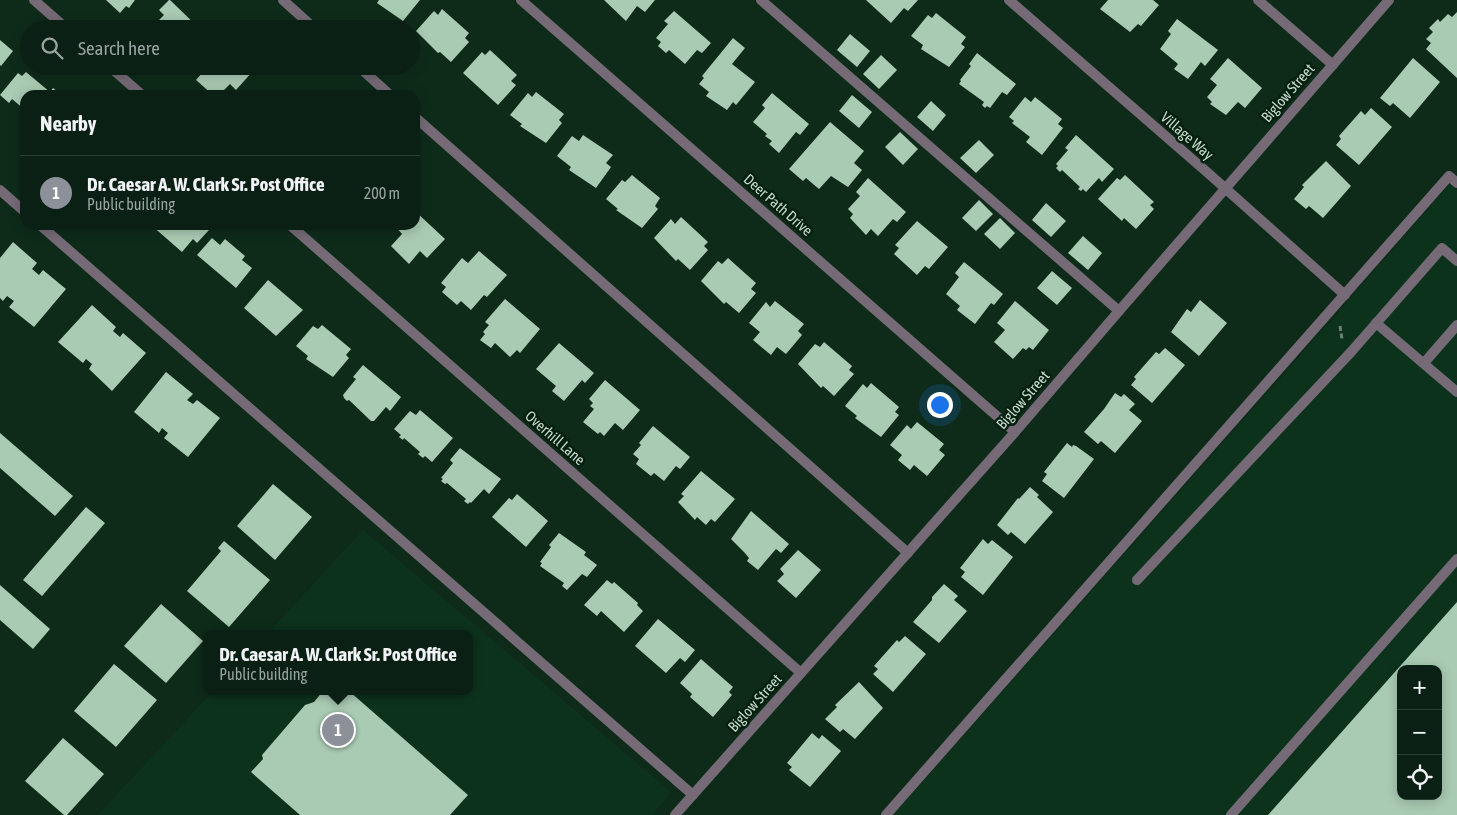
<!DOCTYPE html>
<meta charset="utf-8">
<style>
:root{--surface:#0a2014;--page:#182d22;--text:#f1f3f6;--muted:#99a3a0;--line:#2a3e34;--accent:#8c9099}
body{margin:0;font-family:"Asap Condensed",sans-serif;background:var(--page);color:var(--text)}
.controls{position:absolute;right:15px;bottom:15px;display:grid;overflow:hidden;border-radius:10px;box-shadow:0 2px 12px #0003}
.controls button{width:45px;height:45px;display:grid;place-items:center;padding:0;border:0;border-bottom:1px solid var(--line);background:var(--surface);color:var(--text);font:25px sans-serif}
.you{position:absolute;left:939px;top:404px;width:18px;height:18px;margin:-12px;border:4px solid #fff;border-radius:50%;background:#1a73e8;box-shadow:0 0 0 8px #1a73e833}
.badge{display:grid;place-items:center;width:32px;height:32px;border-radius:50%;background:var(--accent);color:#fff;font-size:16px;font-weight:700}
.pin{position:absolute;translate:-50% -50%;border:2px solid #fff;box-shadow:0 1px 5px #0006}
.popup{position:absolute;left:203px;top:630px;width:270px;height:65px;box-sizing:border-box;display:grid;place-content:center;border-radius:10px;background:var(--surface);filter:drop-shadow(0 1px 4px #0005);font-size:16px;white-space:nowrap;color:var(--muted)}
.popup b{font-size:19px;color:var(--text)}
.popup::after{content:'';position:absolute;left:50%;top:100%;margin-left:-10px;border:10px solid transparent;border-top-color:var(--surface)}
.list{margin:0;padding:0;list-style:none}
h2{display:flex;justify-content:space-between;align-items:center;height:65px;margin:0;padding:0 20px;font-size:21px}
h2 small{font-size:16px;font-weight:400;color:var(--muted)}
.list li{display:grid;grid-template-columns:32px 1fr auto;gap:15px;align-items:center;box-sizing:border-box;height:75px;padding:0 20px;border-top:1px solid var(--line)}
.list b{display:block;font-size:19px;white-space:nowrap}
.list p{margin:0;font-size:16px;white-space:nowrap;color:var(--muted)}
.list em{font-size:16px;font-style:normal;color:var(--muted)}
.icon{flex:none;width:28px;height:28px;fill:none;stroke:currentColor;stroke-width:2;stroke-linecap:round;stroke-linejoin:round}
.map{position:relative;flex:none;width:1457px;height:815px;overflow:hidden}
.search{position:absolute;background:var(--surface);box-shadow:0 2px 12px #0003;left:20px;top:20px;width:400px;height:55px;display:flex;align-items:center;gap:12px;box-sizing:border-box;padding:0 18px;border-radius:28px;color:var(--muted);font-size:19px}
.panel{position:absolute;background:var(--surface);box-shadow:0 2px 12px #0003;left:20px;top:90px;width:400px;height:140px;border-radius:15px}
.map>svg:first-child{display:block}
.built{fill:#0c321c;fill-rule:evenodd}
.building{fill:#a9cab3;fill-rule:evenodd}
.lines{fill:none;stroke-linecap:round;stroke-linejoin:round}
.path{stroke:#6b8273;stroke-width:3;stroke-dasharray:5 2.5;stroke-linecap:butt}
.service{stroke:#756a76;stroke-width:10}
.minor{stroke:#756a76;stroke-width:10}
.labels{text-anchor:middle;stroke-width:5;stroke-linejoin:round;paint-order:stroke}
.street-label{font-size:15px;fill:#c9d9cd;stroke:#042110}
</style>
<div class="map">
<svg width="1457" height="815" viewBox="0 0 1457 815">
<rect width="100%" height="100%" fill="#0e2b1a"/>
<!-- built -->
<g class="built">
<path d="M1450,184L1457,190V815H893L1331,321ZM1401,669H1438V796H1401Z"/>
<polygon points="363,530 671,792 652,815 98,815 213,691 469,691 469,634 267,634"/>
</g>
<!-- building -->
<g class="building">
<polygon points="106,0 135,0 129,8 126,6 120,13"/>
<polygon points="169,0 170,0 200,29 150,29 164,15 159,10"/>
<polygon points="379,0 420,0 403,21 377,3"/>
<polygon points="604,0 655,0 645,12 637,6 626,21"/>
<polygon points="866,0 918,0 908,11 904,8 891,23"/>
<polygon points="1108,0 1153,0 1159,5 1141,26 1138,24 1130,32 1100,9"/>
<polygon points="442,9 469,33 465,38 469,42 451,62 440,52 438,53 416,31 434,11 438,15"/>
<polygon points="674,11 711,43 702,53 697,50 685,64 669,50 666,53 658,46 661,42 656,38 668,24 664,21"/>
<polygon points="1457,12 1457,78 1426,49 1431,43 1426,39 1433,32 1429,28 1438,19 1440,22 1448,14 1452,17"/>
<polygon points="936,13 966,37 961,44 965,47 949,67 921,49 923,45 911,36 928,15 932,18"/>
<polygon points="1177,19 1218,50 1205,66 1201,62 1188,79 1174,69 1178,64 1160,49 1171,34 1168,31"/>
<polygon points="850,34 870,51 857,67 837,50"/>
<polygon points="733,38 745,48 732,64 755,82 736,105 733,102 727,110 706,96 709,92 699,84 704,78 702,76"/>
<polygon points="0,40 13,51 1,66 0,65"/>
<polygon points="490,50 517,75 511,81 516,85 498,105 463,73 482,52 485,55"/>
<polygon points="977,53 1016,84 1007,95 1002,92 990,108 987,106 985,108 982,105 984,102 959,84 961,81 960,80 971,66 969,64"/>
<polygon points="881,55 897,70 879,89 863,74"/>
<polygon points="1228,58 1262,88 1245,108 1238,102 1226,115 1210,104 1212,102 1207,97 1217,85 1210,79"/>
<polygon points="1413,58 1440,82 1410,118 1393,103 1390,106 1380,98"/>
<polygon points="208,66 248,66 253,71 236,90 230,84 219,95 213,95 196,80"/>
<polygon points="26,72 50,92 53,88 62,95 25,95 25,110 12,99 9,103 0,95 18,73 22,76"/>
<polygon points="536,92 564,114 559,120 562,123 546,143 520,126 522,124 510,115 528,93 532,97"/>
<polygon points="772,93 809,124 800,135 796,132 779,153 769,144 772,141 765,136 767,134 753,122 765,108 762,105"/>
<polygon points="852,95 872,112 859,128 839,111"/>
<polygon points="1025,97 1031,102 1035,97 1062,119 1058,124 1063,128 1042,155 1026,142 1030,137 1012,123 1014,121 1009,117"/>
<polygon points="931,101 946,115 933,131 917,117"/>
<polygon points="1371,108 1392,127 1359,165 1336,145 1341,139 1339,136 1361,111 1365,115"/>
<polygon points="830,122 864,151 854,163 862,170 848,187 831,176 819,189 806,178 803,181 789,169"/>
<polygon points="900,132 918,149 903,165 885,147"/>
<polygon points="583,135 613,155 606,163 611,167 596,188 569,170 571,167 557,156 572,136 579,141"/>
<polygon points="1076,135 1114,169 1102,182 1099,178 1086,192 1083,189 1081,191 1078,189 1080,187 1062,170 1060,172 1056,168 1058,166 1056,164 1068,150 1065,148"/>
<polygon points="979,140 994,155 976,173 960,158"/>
<polygon points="1326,161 1351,186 1323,218 1309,206 1306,209 1294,199 1304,187 1302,185"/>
<polygon points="632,175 660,198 655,206 658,209 642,228 616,210 618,209 606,199 622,180 625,182"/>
<polygon points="1125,175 1154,202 1150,205 1154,209 1136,229 1124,218 1122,221 1098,199 1117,178 1120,180"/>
<polygon points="868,178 906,212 897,222 893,219 878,236 871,229 866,235 850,218 853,214 848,209 860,196 856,192"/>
<polygon points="979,200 993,214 976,231 962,218"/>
<polygon points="1046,203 1066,221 1051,237 1032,220"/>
<polygon points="415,211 445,239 427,258 420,251 409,264 391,246 402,234 396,227 398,225 415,225"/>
<polygon points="681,217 708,242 704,246 708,250 690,270 678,259 676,261 654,238 671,219 675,224"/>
<polygon points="1000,218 1015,233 1000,249 984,234"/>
<polygon points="917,221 948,247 929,269 925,266 917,275 894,254 899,248 895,245"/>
<polygon points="151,225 204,225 209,230 197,243 193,239 182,252"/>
<polygon points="1083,236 1102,253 1088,270 1068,253"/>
<polygon points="212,238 220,245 225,239 245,256 242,260 252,268 236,288 197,255"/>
<polygon points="13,242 37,263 32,269 39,275 43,270 66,289 34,327 9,307 14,301 7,296 3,301 0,298 0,258"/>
<polygon points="479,251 507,275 487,297 484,295 471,310 461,301 457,305 442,292 446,287 441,283 462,258 468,263"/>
<polygon points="728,258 756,283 751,289 756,293 739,313 726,302 724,304 701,281 718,261 722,264"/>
<polygon points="964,262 1003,294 994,305 991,303 975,324 957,310 960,306 946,294 959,277 955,273"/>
<polygon points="1052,271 1072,288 1057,305 1037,288"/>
<polygon points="268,280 303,310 276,336 244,308"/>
<polygon points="505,299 540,329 520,353 517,350 510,357 495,343 491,348 480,340 485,334 483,332 489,325 485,322"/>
<polygon points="1200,300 1227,323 1199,356 1171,332 1187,309 1191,312"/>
<polygon points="775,301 804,324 798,331 802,335 786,354 777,347 771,355 753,340 760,332 749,323 766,302 770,307"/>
<polygon points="1015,301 1049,330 1033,350 1029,347 1026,350 1023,348 1013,359 994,342 1005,330 997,323"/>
<polygon points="92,305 116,327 113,331 120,337 123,333 146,353 112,391 89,369 92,364 86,359 83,363 58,342"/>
<polygon points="322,325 351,349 346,355 349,358 333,377 306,359 308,356 296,346 313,326 318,329"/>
<polygon points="824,342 852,366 849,370 854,374 834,396 823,386 821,388 798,364 815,344 820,347"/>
<polygon points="559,343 594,373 585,383 582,380 564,401 552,391 556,386 536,369"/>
<polygon points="1165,348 1185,365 1152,403 1131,385 1136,379 1134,377 1156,352 1159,354"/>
<polygon points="363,365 401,397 390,411 386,407 374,421 371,421 349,400 347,401 344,398 343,395 356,379 353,377"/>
<polygon points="166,372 193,394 187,400 193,404 197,400 220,418 188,457 164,438 168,433 162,428 159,433 134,412"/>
<polygon points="605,380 640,410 623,430 615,423 604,436 600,432 598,434 583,422 594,409 590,406 593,403 589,399"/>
<polygon points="871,383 899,407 895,412 899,415 881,437 855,418 857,416 845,406 863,384 867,388"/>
<polygon points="1115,393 1121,397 1124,394 1135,404 1129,410 1142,421 1115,453 1101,441 1098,444 1084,432 1104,409"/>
<polygon points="420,410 453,438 432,462 425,456 423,458 418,454 420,452 404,438 403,440 399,437 401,435 394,429 410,411 416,415"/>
<polygon points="917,422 944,444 939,450 945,455 927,476 914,465 910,470 898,460 902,455 890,445 907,425 911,429"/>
<polygon points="653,426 690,457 680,469 676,466 664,481 654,473 651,476 636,464 639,459 633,454 641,445 639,443"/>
<polygon points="0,433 73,496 55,516 0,468"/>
<polygon points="1067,443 1072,447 1073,445 1076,446 1094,459 1064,498 1042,481 1047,474 1044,472"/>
<polygon points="460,448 501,479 489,494 484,489 471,503 470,502 468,504 464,501 466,499 447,483 445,484 441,481 443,479 441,478 453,463 450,460"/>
<polygon points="701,471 735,499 715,522 711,519 706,525 697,517 695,520 678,502 684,496 681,494"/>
<polygon points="273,484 312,517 275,560 237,526"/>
<polygon points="1030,487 1039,495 1037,497 1053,512 1025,544 1011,532 1008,535 997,525 1018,498 1019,499"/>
<polygon points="517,494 548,521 526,547 492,517 509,498 512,500"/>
<polygon points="86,507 105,523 42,596 23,580"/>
<polygon points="751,511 789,544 781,553 776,549 758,570 747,561 749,558 744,552 731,539"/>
<polygon points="559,533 586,552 584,555 597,565 587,577 582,574 567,590 562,586 564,583 540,566 542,563 540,562 551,547 549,545"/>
<polygon points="983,539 988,544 992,540 1013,557 983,595 961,577 965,572 960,568"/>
<polygon points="224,541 270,580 229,627 187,591 221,551 218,548"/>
<polygon points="798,550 821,570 796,598 777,581 784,574 780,569"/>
<polygon points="607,580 612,584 614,582 638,603 637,605 643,611 624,632 601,611 597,616 584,605"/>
<polygon points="944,584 958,596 954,600 967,611 939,643 913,622 932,600 932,597"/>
<polygon points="0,585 50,629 33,649 0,620"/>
<path d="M1457,602V815H1268ZM1401,669H1438V796H1401Z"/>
<polygon points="161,604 203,641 166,683 124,646"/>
<polygon points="658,619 695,650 685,662 680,658 666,673 635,646"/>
<polygon points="905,636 926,654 893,692 873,674 878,669 874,666 897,640 899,642"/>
<polygon points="701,659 733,687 729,692 732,695 713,717 690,697 692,694 680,683"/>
<polygon points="114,664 157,700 116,747 74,711"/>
<polygon points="859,682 883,708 855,739 843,729 840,732 825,719 837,707 835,705"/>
<polygon points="323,691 349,691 468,795 450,815 300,815 251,772 263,759 262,755 305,705 314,702"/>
<polygon points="812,733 819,739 822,735 841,751 810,787 789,770 792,767 787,763"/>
<polygon points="63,738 104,774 67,815 64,815 25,781"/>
</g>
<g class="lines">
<!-- path -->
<polyline class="path" points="1340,326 1342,339"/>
<!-- service -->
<g class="service">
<polyline points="283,0 315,29"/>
<polyline points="761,0 1119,311"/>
<polyline points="1258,0 1333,65"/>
<polyline points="358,66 390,95"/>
<polyline points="415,117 908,553"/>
<polyline points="0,190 25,212"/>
<polyline points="40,225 693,795"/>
<polyline points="1376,323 1457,392"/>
<polyline points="1424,363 1457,325"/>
<polyline points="1137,580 1351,352 1442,248 1457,261"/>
<polyline points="886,815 1449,176 1457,183"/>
<polyline points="1231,815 1457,559"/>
</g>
<!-- minor -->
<g class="minor">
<polyline points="34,0 67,29"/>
<polyline points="521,0 1015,432"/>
<polyline points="1009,0 1208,173 1345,295"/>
<polyline points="109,66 142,95"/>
<polyline points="290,225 801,673"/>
<polyline points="675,815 1015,432 1119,311 1389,0"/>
</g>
</g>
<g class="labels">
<!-- street labels -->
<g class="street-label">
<text transform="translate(1288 93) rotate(-49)" y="5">Biglow Street</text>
<text transform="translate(1187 136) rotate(41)" y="5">Village Way</text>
<text transform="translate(778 205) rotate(41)" y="5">Deer Path Drive</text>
<text transform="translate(1023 400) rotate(-49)" y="5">Biglow Street</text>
<text transform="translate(555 438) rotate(41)" y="5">Overhill Lane</text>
<text transform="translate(755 703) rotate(-48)" y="5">Biglow Street</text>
</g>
</g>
</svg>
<div class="controls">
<button>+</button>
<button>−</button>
<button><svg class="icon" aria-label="locate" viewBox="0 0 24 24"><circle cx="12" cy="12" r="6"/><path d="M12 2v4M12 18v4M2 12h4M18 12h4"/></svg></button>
</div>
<div class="you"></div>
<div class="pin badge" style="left:338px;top:730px">1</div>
<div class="popup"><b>Dr. Caesar A. W. Clark Sr. Post Office</b>Public building</div>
<div class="search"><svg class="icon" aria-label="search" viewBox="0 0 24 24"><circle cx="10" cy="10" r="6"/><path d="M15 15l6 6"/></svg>Search here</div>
<section class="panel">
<h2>Nearby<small></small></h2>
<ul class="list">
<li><span class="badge">1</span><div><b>Dr. Caesar A. W. Clark Sr. Post Office</b><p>Public building</p></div><em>200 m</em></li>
</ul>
</section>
</div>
